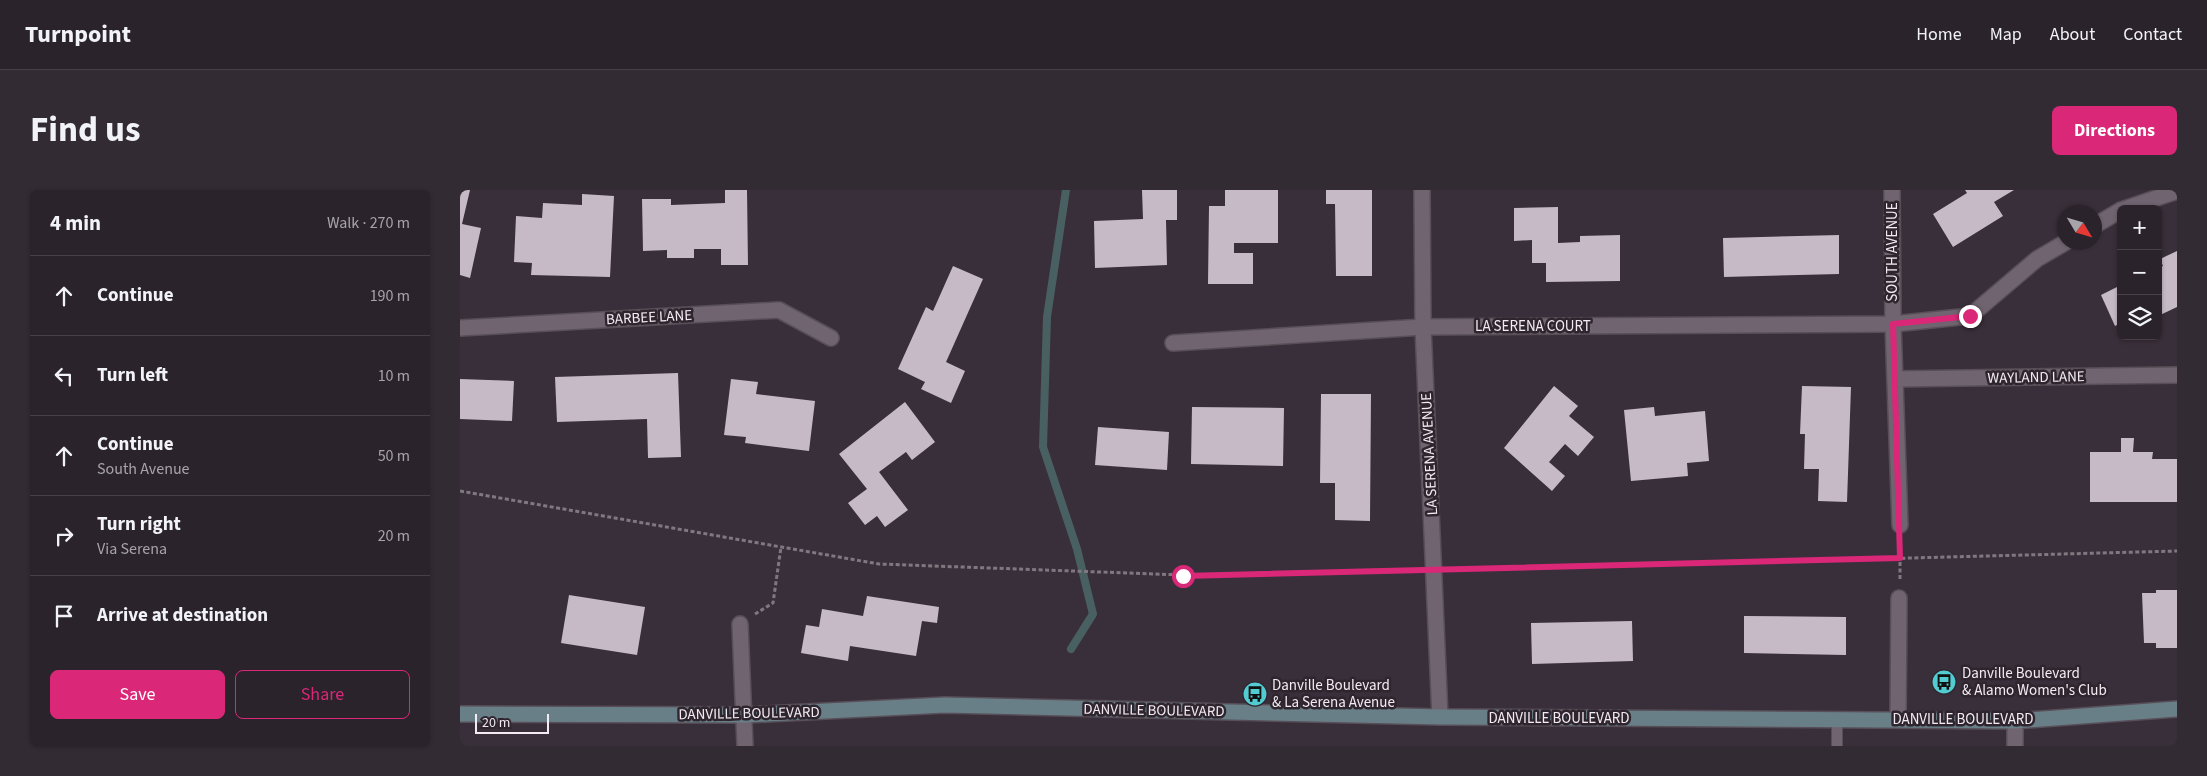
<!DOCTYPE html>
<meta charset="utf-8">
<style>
:root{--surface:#2b232c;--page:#332b34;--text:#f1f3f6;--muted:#a6a4a9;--line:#474048;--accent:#db2777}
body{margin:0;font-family:"Source Sans 3",sans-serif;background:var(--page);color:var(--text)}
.controls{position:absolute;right:15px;top:15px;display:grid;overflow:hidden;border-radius:8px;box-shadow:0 1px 4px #0004}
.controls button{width:45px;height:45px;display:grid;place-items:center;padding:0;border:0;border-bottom:1px solid var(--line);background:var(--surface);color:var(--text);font:25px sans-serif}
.compass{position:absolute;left:1597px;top:15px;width:45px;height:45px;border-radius:50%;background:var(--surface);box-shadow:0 1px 4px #0004;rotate:128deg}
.scale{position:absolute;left:15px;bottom:12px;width:74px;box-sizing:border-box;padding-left:5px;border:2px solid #f2ebf2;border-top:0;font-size:14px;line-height:18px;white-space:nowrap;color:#f2ebf2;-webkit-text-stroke:4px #2f252f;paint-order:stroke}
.stop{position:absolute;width:15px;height:15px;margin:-11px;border:4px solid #db2777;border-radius:50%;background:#fff}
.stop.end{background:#db2777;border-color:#fff;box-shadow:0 1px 5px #0008}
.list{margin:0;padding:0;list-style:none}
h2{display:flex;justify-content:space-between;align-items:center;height:65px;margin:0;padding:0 20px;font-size:21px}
h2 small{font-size:16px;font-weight:400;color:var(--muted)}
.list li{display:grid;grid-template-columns:32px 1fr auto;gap:15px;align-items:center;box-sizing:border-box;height:80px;padding:0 20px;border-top:1px solid var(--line)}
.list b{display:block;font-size:19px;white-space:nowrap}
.list p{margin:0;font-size:16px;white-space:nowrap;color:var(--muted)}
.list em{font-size:16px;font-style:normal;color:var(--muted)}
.actions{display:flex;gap:10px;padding:15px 20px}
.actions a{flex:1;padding:11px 0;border:1px solid var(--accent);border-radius:8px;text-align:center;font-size:18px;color:var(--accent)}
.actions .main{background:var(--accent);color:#fff}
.icon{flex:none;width:28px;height:28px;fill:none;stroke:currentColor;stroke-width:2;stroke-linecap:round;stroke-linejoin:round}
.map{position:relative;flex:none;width:1717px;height:556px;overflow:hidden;border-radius:8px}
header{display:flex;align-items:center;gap:30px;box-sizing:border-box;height:70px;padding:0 25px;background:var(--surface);border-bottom:1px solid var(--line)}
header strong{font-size:24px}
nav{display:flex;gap:28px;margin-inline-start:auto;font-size:18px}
.intro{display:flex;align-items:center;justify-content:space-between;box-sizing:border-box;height:120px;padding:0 30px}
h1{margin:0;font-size:35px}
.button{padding:12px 22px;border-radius:8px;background:var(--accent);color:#fff;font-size:18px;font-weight:700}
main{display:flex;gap:30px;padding:0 30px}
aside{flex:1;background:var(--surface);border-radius:8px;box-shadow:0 1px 4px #0004}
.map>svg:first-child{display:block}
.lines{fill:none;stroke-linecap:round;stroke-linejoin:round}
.stream{stroke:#496063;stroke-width:8}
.building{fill:#c7bac7}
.lane-casing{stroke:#574e57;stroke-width:12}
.street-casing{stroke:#574e57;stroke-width:18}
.secondary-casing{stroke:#574e57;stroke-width:18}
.path{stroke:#807881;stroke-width:3;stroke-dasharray:4 2.5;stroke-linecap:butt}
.lane{stroke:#706470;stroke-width:10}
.street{stroke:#706470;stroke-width:15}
.secondary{stroke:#687f88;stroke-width:15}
.route{stroke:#db2777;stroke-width:6}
.labels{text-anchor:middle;stroke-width:5;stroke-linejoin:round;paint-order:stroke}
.street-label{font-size:15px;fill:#f2ebf2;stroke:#2f252f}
.poi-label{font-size:15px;fill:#f2ebf2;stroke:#2f252f;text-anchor:start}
</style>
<header>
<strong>Turnpoint</strong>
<nav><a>Home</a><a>Map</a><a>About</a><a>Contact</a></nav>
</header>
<div class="intro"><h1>Find us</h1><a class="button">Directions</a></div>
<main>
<aside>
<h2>4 min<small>Walk · 270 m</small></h2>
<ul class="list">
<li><svg class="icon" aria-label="ahead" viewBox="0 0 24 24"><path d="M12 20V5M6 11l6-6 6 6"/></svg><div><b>Continue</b></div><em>190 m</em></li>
<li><svg class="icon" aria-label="left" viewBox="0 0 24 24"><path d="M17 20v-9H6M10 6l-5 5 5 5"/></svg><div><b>Turn left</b></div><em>10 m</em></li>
<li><svg class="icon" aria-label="ahead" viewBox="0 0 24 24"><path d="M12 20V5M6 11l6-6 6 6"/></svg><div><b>Continue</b><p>South Avenue</p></div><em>50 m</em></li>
<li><svg class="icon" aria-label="right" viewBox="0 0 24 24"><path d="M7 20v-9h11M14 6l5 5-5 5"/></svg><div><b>Turn right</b><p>Via Serena</p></div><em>20 m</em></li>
<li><svg class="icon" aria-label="arrive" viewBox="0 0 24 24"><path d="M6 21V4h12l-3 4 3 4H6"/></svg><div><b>Arrive at destination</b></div></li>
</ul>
<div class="actions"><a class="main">Save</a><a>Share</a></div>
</aside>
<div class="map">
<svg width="1717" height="556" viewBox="0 0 1717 556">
<rect width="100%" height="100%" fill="#392f3a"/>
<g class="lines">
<!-- stream -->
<polyline class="stream" points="606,0 587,127 583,257 617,359 633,424 611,459"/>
</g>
<!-- building -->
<g class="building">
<polygon points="0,0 10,0 2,34 21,38 10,88 0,85"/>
<polygon points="265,0 287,0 288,75 261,75 261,59 234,59 234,68 207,68 207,60 183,61 182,9 211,9 211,15 265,13"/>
<polygon points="682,0 717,0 717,30 706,30 707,75 635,78 634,31 683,29"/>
<polygon points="765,0 818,0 818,53 774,53 774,63 793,63 793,94 748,94 749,16 765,16"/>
<polygon points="866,0 912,0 912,86 876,86 875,14 866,14"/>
<polygon points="1505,0 1554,0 1534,12 1543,26 1493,57 1473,24 1507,3"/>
<polygon points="122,4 154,6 150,87 71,85 72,73 54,72 56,26 82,28 83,13 122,15"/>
<polygon points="1098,17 1098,53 1120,52 1120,46 1160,45 1160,91 1086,92 1086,73 1072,73 1072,50 1054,51 1054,18"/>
<polygon points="1379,45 1379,84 1264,87 1263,48"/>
<polygon points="1717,61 1717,117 1698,126 1698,78 1703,76 1700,69"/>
<polygon points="493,76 523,89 486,172 505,181 491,213 461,199 465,192 438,179 466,117 473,121"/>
<polygon points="1661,95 1661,133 1655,136 1641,105"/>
<polygon points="218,183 221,267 188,268 187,229 97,232 95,187"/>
<polygon points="0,189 54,191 52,231 0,229"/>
<polygon points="271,189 298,192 296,204 355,211 349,261 285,253 286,247 264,245"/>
<polygon points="1094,196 1118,216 1109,226 1134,247 1118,266 1105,254 1089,272 1105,286 1092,301 1044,258"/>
<polygon points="1342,196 1391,197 1387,312 1358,311 1359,279 1344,279 1345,244 1340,244"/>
<polygon points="861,204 911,204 910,331 875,330 875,293 860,293"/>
<polygon points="445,212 475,252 452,270 446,262 419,282 448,320 425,337 417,326 405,335 388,313 407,299 379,264"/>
<polygon points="732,217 824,218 823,276 731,274"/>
<polygon points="1194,217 1195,226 1245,221 1249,271 1227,273 1228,286 1171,291 1164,220"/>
<polygon points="638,237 709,242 707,280 635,275"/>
<polygon points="1661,248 1674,248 1673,262 1693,262 1692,269 1717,269 1717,312 1630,312 1630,262 1661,262"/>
<polygon points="1696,400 1717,400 1717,458 1696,458 1696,453 1684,453 1682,403 1696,403"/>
<polygon points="109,405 185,417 177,465 101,453"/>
<polygon points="407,406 479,417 477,433 462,431 456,466 390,456 388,471 341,463 346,435 359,437 362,419 403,426"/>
<polygon points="1284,426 1386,427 1386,465 1284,463"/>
<polygon points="1172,431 1173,471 1072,474 1071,433"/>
</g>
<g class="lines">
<defs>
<polyline id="lane" points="1377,528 1377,556"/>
<g id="street">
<polyline points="962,0 963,137 980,527"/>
<polyline points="1432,0 1433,134 1440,335"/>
<polyline points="1664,19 1717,1"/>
<polyline points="1634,36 1661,20"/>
<polyline points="0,138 319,120 371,148"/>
<polyline points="713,153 963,137 1433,134 1510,126 1577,69 1606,52"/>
<polyline points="1435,189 1717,185"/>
<polyline points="280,434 285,556"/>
<polyline points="1438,529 1439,408"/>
<polyline points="1555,556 1555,531"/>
</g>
<polyline id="secondary" points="0,524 285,525 485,515 980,527 1555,531 1717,519"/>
</defs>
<!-- lane casing -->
<use href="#lane" class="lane-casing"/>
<!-- street casing -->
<use href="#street" class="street-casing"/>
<!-- secondary casing -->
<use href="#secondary" class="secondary-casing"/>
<!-- path -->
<g class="path">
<polyline points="0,301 419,374 723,385 954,381"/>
<polyline points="993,380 1717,361"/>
<polyline points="1440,389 1440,353"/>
<polyline points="295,424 313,413 321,357"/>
</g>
<!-- lane -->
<use href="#lane" class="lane"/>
<!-- street -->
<use href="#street" class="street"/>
<!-- secondary -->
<use href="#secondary" class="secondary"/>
</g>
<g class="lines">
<!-- route -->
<polyline class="route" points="723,386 1440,368 1433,134 1510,126"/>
</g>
<!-- icons -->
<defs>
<symbol id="bus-disc" viewBox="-11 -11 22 22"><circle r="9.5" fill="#52ccd0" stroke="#2f252f"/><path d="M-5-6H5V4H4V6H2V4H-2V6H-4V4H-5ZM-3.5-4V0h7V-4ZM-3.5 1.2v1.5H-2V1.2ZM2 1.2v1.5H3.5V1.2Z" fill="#111"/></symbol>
</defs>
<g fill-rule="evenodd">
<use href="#bus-disc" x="1470" y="478" width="28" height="28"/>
<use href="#bus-disc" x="781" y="490" width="28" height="28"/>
</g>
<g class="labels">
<!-- street labels -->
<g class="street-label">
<text transform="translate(1432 62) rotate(-90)" y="5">SOUTH AVENUE</text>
<text transform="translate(189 127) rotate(-3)" y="5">BARBEE LANE</text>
<text x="1073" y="141">LA SERENA COURT</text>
<text transform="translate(1576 187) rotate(-1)" y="5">WAYLAND LANE</text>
<text transform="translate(969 264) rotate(-93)" y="5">LA SERENA AVENUE</text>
<text transform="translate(694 520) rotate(1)" y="5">DANVILLE BOULEVARD</text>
<text transform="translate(289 523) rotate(-1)" y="5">DANVILLE BOULEVARD</text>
<text x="1099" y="533">DANVILLE BOULEVARD</text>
<text x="1503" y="534">DANVILLE BOULEVARD</text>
</g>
<!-- poi labels -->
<g class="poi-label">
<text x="1502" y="488">Danville Boulevard<tspan x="1502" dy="17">&amp; Alamo Women's Club</tspan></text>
<text x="812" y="500">Danville Boulevard<tspan x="812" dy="17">&amp; La Serena Avenue</tspan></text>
</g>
</g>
</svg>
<div class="controls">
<button>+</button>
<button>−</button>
<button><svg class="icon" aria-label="layers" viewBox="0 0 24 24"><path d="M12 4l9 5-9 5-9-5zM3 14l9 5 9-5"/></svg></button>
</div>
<svg class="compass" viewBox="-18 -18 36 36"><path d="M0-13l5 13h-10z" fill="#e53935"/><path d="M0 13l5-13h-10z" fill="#a6a4a9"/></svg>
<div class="scale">20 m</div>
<div class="stop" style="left:723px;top:386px"></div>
<div class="stop end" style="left:1510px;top:126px"></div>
</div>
</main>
